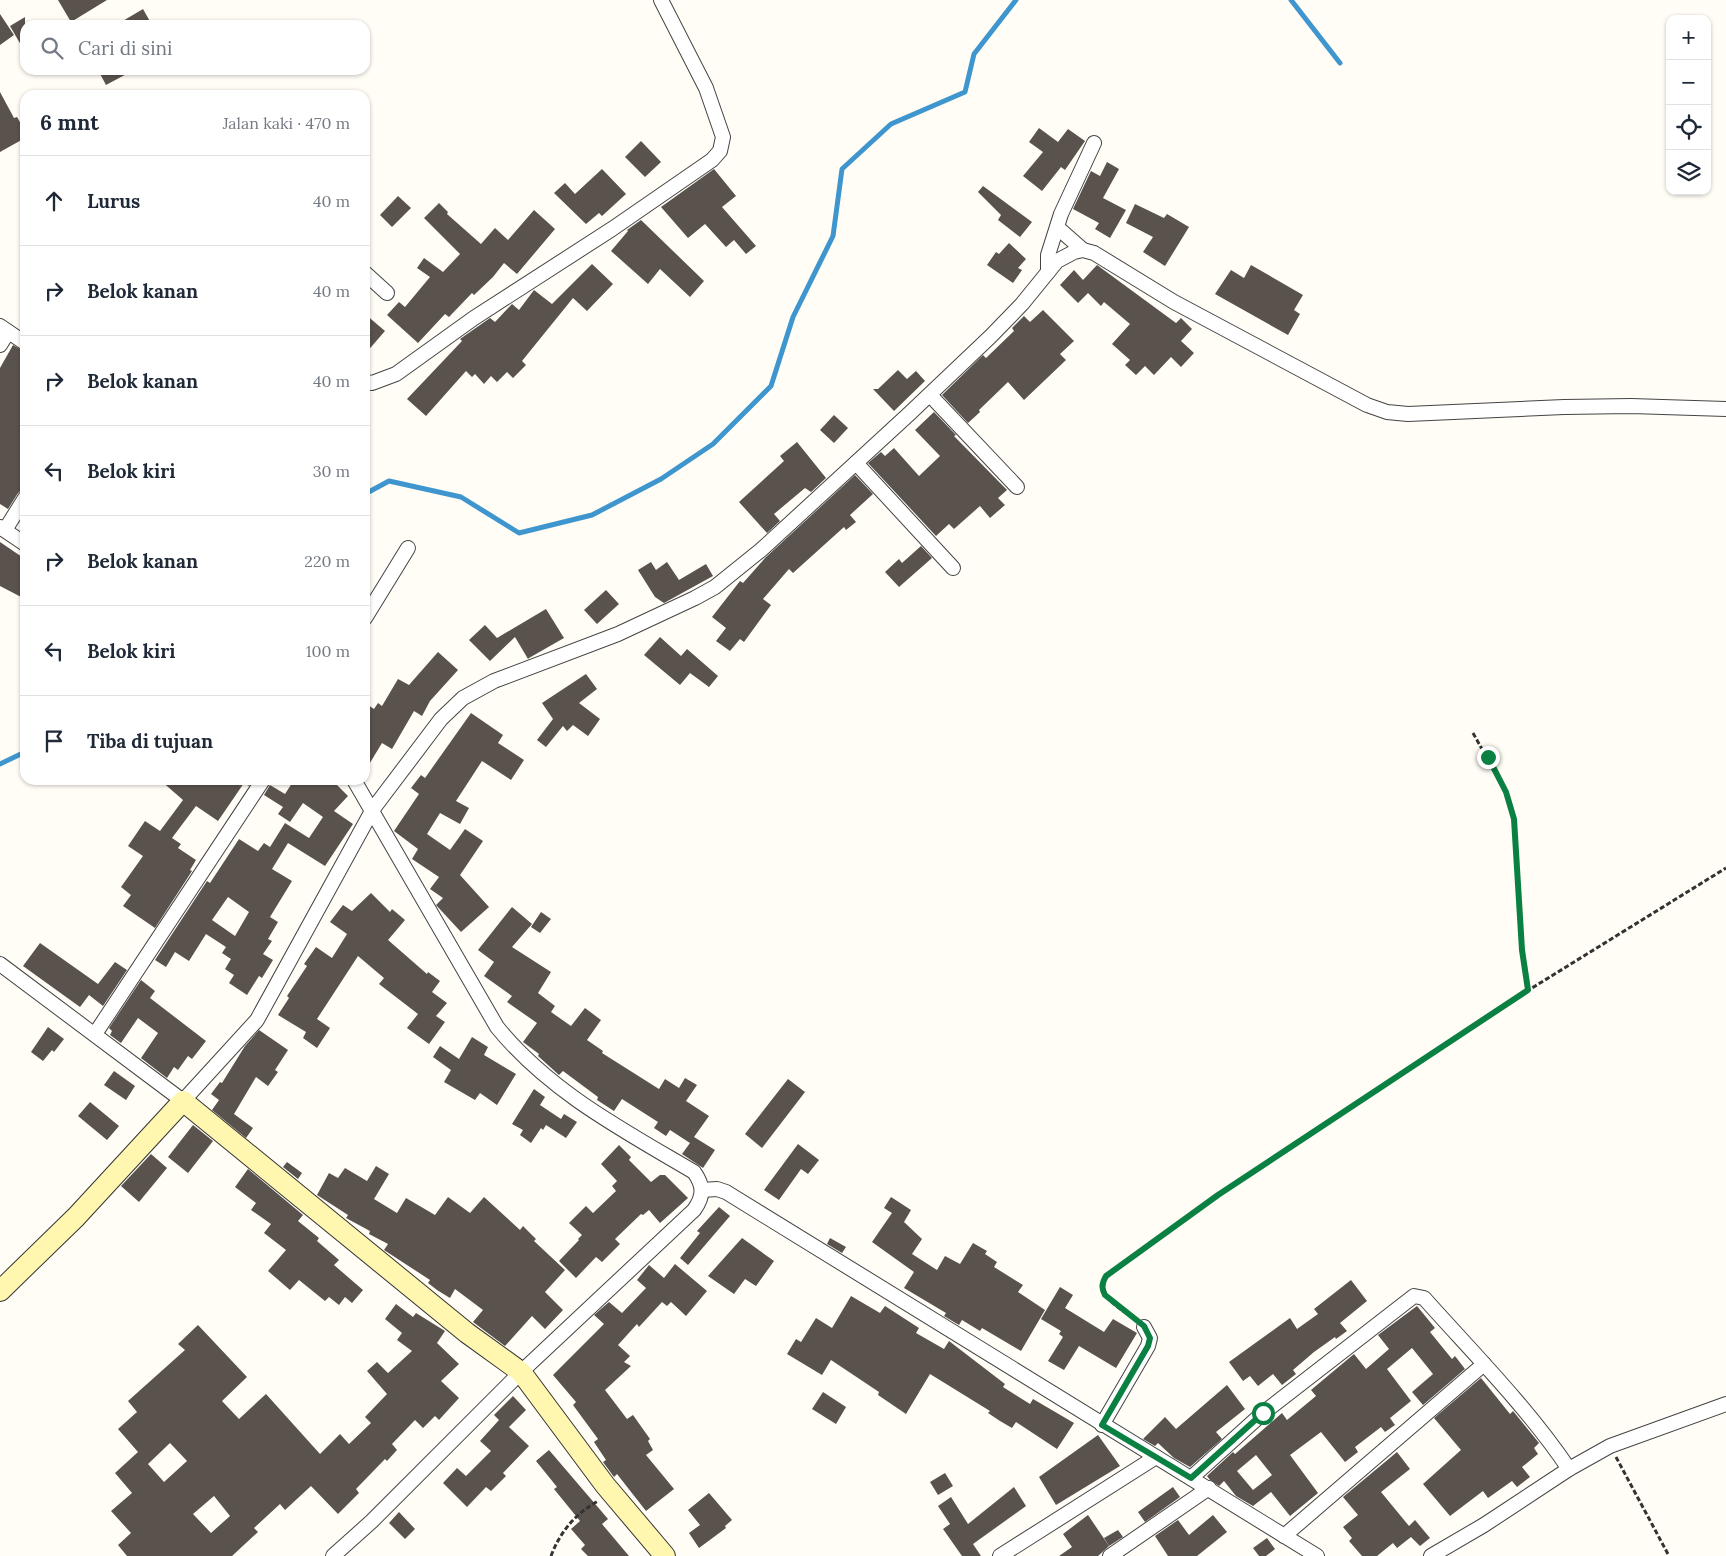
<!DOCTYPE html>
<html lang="id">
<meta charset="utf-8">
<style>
:root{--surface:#fff;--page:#f2f2f3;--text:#1f2937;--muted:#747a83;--line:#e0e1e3}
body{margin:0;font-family:Lora,serif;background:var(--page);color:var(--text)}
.controls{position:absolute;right:15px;top:15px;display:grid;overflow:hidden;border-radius:10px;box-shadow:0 1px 4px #0004}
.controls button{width:45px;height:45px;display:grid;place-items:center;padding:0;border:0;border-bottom:1px solid var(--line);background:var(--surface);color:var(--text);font:25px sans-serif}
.stop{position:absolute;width:15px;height:15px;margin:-11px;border:4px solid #0b8043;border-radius:50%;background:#fff}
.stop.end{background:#0b8043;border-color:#fff;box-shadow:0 1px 5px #0008}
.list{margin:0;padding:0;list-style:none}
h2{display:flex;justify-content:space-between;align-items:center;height:65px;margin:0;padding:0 20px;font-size:21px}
h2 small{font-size:16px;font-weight:400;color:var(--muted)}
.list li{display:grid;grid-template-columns:32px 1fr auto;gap:15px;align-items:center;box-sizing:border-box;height:90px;padding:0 20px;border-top:1px solid var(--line)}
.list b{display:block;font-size:19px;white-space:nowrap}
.list em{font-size:16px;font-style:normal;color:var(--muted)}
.icon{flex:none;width:28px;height:28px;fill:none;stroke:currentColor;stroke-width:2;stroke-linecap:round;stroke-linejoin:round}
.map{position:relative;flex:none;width:1726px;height:1556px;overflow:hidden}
.search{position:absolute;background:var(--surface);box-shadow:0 1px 4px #0004;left:20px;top:20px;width:350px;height:55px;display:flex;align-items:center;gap:12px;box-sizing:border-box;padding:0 18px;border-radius:15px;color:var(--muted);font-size:19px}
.panel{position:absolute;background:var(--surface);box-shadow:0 1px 4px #0004;left:20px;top:90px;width:350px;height:695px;border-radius:15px}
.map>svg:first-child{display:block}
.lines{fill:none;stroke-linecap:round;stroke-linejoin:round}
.stream{stroke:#3f96cf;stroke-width:5}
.building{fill:#5a524d;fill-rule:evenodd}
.street-casing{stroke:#444;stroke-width:16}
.secondary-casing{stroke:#333;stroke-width:22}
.path{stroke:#333;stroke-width:3;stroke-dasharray:5 2.5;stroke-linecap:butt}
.street{stroke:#fff;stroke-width:14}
.secondary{stroke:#fff6b0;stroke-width:20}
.route{stroke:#0b8043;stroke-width:6}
</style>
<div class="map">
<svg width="1726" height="1556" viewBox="0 0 1726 1556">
<rect width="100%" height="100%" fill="#fffdf5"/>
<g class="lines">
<!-- stream -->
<g class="stream">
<polyline points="1291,0 1340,63"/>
<polyline points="365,494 389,481 461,497 519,533 592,515 661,479 713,444 771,386 793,317 833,236 842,169 891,124 965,92 974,54 1016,0"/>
<polyline points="0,764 25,752"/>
</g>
</g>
<!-- building -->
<g class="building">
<polygon points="58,0 107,0 71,22"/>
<polygon points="143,9 152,25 116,25"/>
<polygon points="0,14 14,35 0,45"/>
<polygon points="25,17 25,52 10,26"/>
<polygon points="98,70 134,70 106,85"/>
<polygon points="0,92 14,118 17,117 25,131 25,138 0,152"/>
<polygon points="1039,128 1058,142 1068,129 1085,141 1065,170 1061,167 1042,191 1023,176 1043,152 1029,142"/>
<polygon points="641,141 661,162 645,177 625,157"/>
<polygon points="1107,162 1119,169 1103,198 1126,210 1110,238 1095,229 1099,223 1073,209 1091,171 1100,176"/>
<polygon points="602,169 626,194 602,216 599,213 586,224 554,193 565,183 575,194"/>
<polygon points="714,169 736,196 722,207 756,246 746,254 734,240 726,247 705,224 688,238 661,207"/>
<polygon points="983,186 1032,222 1020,237 998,220 1001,215 978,192"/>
<polygon points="398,196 411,208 392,227 380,215"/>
<polygon points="439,203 448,212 447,214 481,244 495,228 508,240 534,210 555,229 517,274 504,263 493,277 474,295 472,293 449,317 445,314 418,343 387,315 399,302 405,307 430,277 417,268 424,258 443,272 460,254 424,218"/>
<polygon points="1135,204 1164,218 1167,214 1189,227 1165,266 1143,252 1153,237 1126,223"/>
<polygon points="641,220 704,281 690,297 660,269 648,284 611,251 628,231 627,230"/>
<polygon points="1009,243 1026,259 1018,268 1022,270 1013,283 987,265 996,252 999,254"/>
<polygon points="592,264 613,284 587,311 573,298 522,361 526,365 513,378 507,372 497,382 491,376 484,384 475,374 472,377 466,371 426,416 407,399 462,341 460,339 490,318 495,322 512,304 519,310 534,290 552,304"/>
<polygon points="1097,265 1176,323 1181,318 1192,329 1181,341 1194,353 1181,367 1171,357 1154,375 1145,366 1136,375 1125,365 1130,360 1112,344 1130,324 1104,302 1101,306 1088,293 1078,303 1060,285 1074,270 1083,280"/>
<polygon points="1251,265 1303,295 1294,310 1300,314 1288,335 1215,294 1231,270 1244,278"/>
<polygon points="1043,310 1074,341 1060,354 1066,360 1024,400 1008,382 979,410 980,412 968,423 942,395 983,355 986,358 1014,331 1012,328 1024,316 1030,322"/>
<polygon points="365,314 385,331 365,354"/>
<polygon points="13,345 25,352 25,487 18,493 8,509 0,504 0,368"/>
<polygon points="898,370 907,379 916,371 925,381 894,411 873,389 878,389"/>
<polygon points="934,412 956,435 954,436 1007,490 998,498 1005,505 990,518 980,506 954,529 949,524 936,536 868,463 881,452 885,456 894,448 919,476 940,456 915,430"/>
<polygon points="834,415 848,428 834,443 820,430"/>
<polygon points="797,442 826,478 811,492 805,488 774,514 780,521 767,533 739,502 784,461 780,456"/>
<polygon points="855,475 873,494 850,515 856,522 846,530 844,527 793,573 789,569 763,599 771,605 744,642 740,639 730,651 716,641 726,628 712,617 740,581 743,583 765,558"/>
<polygon points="0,542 25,559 25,599 0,586"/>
<polygon points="921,546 932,558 899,587 885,572 899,559 902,563"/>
<polygon points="651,562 656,570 667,562 679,580 706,564 713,576 664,603 655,597 638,570"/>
<polygon points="606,590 619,604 597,624 584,610"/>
<polygon points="546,609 564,638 529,658 528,659 515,637 490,661 469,640 485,625 497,638"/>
<polygon points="660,637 681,656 687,649 718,676 709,687 690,673 680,685 644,655"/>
<polygon points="438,652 458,670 430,701 422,716 414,711 392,749 382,743 365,771 365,703 374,709 378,703 382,706 398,679 409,685"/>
<polygon points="586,674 597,689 579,703 600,719 588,736 573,725 567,731 563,726 546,747 537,740 553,719 542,703"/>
<polygon points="471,713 503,735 498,743 524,760 511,780 482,761 456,801 469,808 460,824 440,813 427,834 450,850 465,829 483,841 460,875 489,907 461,932 436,905 443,898 430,889 439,877 412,859 418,849 394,831 419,794 411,788 421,775 425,778"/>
<polygon points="160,780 253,780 249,786 244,783 218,821 196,806 172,838 181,844 178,848 196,860 190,870 192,871 155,928 123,906 131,895 121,887 143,856 128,846 145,821 160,831 183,800"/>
<path d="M294,780H332L348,796L334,811L353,824L325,866L288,843L272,869L292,881L270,917L278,922L268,939L272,941L263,954L273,960L262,978L259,976L247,995L229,983L234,975L225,969L231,959L222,953L226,947L206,934L189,961L175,952L166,967L155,960L207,881L210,883L239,839L258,851L264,843L270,847L285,823L309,838L323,817L303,803L290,822L278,814L283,807L264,795L270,785L285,794ZM228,897L249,912L235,936L212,920Z"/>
<polygon points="371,893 390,912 392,909 405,920 388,940 427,974 428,972 440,981 432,992 447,1003 436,1016 445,1022 429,1044 407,1028 418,1014 379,984 384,978 358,956 317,1019 330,1028 317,1048 303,1038 306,1032 278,1015 289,998 287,996 307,966 304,964 316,947 332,958 347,934 330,922 343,905 352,911"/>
<polygon points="512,907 532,924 512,947 551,972 538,993 555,1006 551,1012 571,1026 585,1008 601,1020 587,1040 603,1051 602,1053 659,1089 665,1079 679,1088 685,1078 697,1085 686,1101 709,1116 694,1137 715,1150 703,1168 682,1154 690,1143 670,1130 666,1136 654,1128 658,1122 622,1099 614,1111 597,1100 598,1097 563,1071 559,1075 538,1056 539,1054 523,1042 537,1023 507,1002 512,996 484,976 494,962 478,950"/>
<polygon points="541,912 551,919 540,933 531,927"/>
<polygon points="40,943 98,984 115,962 127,970 103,1006 89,995 80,1007 23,966"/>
<polygon points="141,980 155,991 150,998 206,1041 192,1059 188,1056 178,1070 174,1067 167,1078 141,1058 158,1033 138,1018 121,1043 110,1035 112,1031 109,1028"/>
<polygon points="48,1027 64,1039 54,1052 52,1050 43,1061 31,1052"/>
<polygon points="259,1030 288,1050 275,1070 278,1072 268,1086 256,1077 234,1114 253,1128 246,1138 212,1110 219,1100 211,1094 220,1082 222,1083 245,1046"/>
<polygon points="472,1037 488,1047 484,1055 516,1074 497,1105 480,1093 475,1100 444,1082 451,1070 433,1057 440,1046 459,1059"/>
<polygon points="114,1071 135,1086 126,1100 104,1085"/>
<polygon points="788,1079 805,1092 762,1148 745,1134"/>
<polygon points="534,1089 545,1097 540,1105 561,1119 564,1114 577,1122 566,1138 546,1125 543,1130 541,1128 531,1143 520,1135 523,1130 512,1124"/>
<polygon points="90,1102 119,1126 107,1140 78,1116"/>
<polygon points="193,1125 213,1141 188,1173 168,1157"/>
<polygon points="798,1144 819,1160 808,1174 801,1169 779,1200 764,1190"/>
<polygon points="619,1145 631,1157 629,1160 651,1182 660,1175 665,1175 688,1198 660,1223 649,1210 643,1215 641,1214 615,1239 620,1244 602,1262 596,1257 576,1278 559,1261 579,1240 578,1239 582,1235 569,1223 586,1206 593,1213 616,1191 612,1186 617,1181 601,1164"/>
<polygon points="151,1154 167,1168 139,1202 121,1186"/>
<polygon points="287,1162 302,1173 298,1179 283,1167"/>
<polygon points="376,1166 389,1174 374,1199 397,1213 406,1198 435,1215 448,1197 470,1213 484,1197 520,1230 523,1226 536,1239 534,1241 565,1270 545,1292 563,1310 545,1329 532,1316 505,1346 473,1322 483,1310 455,1289 450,1298 437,1290 428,1283 430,1280 384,1250 388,1244 369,1234 370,1231 346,1218 348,1215 317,1195 329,1173 338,1178 345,1168 367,1181"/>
<polygon points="248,1169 303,1215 298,1221 319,1238 317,1241 339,1260 334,1265 363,1290 352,1303 345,1297 339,1305 329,1297 325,1301 299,1280 290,1290 268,1271 286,1250 264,1233 271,1224 251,1210 256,1203 235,1187"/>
<polygon points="891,1197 911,1210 904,1222 922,1239 912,1254 937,1270 945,1256 960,1264 973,1243 987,1251 985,1254 997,1262 994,1267 1023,1285 1018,1292 1045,1310 1021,1351 982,1328 980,1331 962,1320 959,1325 944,1316 946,1313 904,1288 914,1272 872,1242 892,1213 884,1208"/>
<polygon points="719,1207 730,1216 688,1265 680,1258 700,1233 697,1231"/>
<polygon points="742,1238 774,1261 756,1286 745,1279 734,1294 708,1276"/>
<polygon points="830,1238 846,1247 842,1253 827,1244"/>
<polygon points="675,1264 707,1291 686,1316 671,1302 667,1306 662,1302 639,1327 637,1324 618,1345 630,1356 624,1362 631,1366 605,1390 627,1419 633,1415 650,1439 648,1441 653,1450 646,1455 674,1489 646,1511 617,1474 614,1477 603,1462 606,1460 594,1442 598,1439 573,1405 576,1402 553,1375 604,1324 594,1315 609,1302 622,1313 646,1288 637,1280 649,1265 664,1278"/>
<polygon points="1351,1280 1367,1301 1340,1323 1347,1331 1336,1339 1335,1337 1314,1352 1293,1370 1296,1374 1282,1385 1273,1374 1258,1386 1250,1376 1243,1381 1229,1362 1290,1318 1297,1329 1318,1314 1314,1309"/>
<polygon points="1060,1287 1073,1295 1065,1308 1104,1332 1113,1319 1137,1333 1116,1368 1079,1346 1064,1370 1048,1361 1063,1337 1059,1334 1061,1331 1041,1319"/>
<polygon points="851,1296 880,1313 885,1306 919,1328 916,1333 944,1349 949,1341 1005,1384 1003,1387 1030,1404 1033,1399 1074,1423 1057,1449 1016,1422 1012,1428 1000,1421 988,1413 990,1411 930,1374 906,1414 878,1395 879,1392 831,1360 822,1375 787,1354 796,1339 801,1342 816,1318 832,1328"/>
<path d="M396,1304L413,1317L416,1313L445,1331L437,1343L459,1364L441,1381L459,1398L439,1420L435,1416L423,1428L415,1420L392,1444L397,1450L387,1461L385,1459L356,1489L359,1493L338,1514L311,1486L285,1510L280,1504L254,1528L258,1532L232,1556H127L118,1545L131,1533L111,1511L132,1493L115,1473L138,1452L118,1429L137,1412L128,1401L185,1350L178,1344L198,1325L247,1377L222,1401L239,1419L266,1394L320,1454L340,1434L349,1444L371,1423L365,1417L387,1394L367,1371L377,1362L388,1373L412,1351L397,1340L402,1333L385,1319ZM170,1443L187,1461L164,1482L148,1464ZM214,1496L230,1516L211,1533L193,1514Z"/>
<path d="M1417,1306L1435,1328L1430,1332L1452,1359L1455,1356L1465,1369L1423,1405L1412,1392L1433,1374L1412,1348L1387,1369L1411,1401L1390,1418L1395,1425L1385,1432L1381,1427L1355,1447L1358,1452L1345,1462L1321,1432L1290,1455L1318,1493L1290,1516L1271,1492L1253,1506L1236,1496L1224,1481L1219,1486L1210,1480L1207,1476L1233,1452L1235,1454L1282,1413L1287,1420L1316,1396L1311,1390L1354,1354L1366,1369L1389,1349L1378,1335ZM1256,1455L1272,1475L1253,1490L1237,1471Z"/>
<polygon points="1481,1378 1510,1414 1513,1411 1539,1443 1534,1448 1538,1454 1522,1467 1530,1477 1517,1487 1512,1481 1488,1498 1483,1491 1450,1516 1423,1484 1461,1450 1434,1418"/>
<polygon points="1227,1385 1245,1409 1216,1432 1222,1439 1190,1467 1174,1458 1158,1443 1155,1446 1143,1439 1165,1417 1176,1429"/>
<polygon points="823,1392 846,1407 836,1424 812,1409"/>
<polygon points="513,1396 526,1410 509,1427 529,1446 503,1473 506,1476 491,1491 486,1487 467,1507 443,1483 457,1468 466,1476 491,1451 480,1441 499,1420 494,1415"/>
<polygon points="1098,1435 1120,1466 1056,1505 1039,1477"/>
<polygon points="549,1450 608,1519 602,1524 629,1556 588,1556 581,1549 585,1545 571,1529 580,1521 554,1489 557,1487 536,1461"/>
<polygon points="1397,1452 1410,1469 1381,1492 1409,1526 1415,1520 1430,1538 1420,1546 1411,1537 1397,1548 1393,1543 1377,1556 1362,1556 1349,1541 1352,1538 1343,1527 1358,1515 1343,1497"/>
<polygon points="945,1473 953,1486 938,1495 930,1482"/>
<polygon points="1014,1487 1026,1506 973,1544 981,1556 962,1556 943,1529 950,1524 938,1506 951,1497 968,1524"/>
<polygon points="1173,1487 1180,1497 1145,1522 1138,1512"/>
<polygon points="709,1493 732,1520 725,1526 726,1528 699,1548 689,1533 700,1525 688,1510"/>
<polygon points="399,1512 415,1529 405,1539 389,1523"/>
<polygon points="1088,1515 1109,1546 1098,1556 1059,1556 1072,1547 1063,1534"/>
<polygon points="1213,1515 1227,1532 1197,1556 1168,1556 1155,1536 1178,1520 1189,1535"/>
<polygon points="1118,1530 1123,1537 1109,1546 1104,1538"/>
<polygon points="1267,1538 1275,1549 1266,1556 1259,1556 1253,1548"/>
</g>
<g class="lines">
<defs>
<g id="street">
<polyline points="1058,228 1083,250"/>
<polyline points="1048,272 1048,255 1061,214 1094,143"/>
<polyline points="365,273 387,293"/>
<polyline points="0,326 25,343"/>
<polyline points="0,345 8,332"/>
<polyline points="365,382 372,383 396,374 474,318 612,229 712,160 720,151 723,137 706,88 661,0"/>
<polyline points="930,395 1017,487"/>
<polyline points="856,463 953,568"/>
<polyline points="0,527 25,544"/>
<polyline points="5,530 25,498"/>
<polyline points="365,618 408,548"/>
<polyline points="0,964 183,1101 257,1020 373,809 441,719 463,698 494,681 618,634 695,598 715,587 761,550 909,414 991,336 1022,304 1057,261 1074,252 1083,250 1094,253 1174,302 1367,405 1387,412 1408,414 1564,407 1631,406 1726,409"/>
<polyline points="95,1034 263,780"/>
<polyline points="702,1190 717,1189 726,1192 1317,1556"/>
<polyline points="1102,1425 1148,1346 1150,1338 1144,1327"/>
<path d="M1191,1478L1263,1413L1414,1296L1424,1298C1474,1354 1527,1407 1569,1469"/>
<polyline points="1284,1536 1484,1364"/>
<path d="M333,1556L372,1521L521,1372L694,1210C704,1196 704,1186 694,1172C623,1130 550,1092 497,1027L354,780"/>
<polyline points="1000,1556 1156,1457"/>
<polyline points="1110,1556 1209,1488"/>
<polyline points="1431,1556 1484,1525 1569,1469 1610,1446 1726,1404"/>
</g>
<polyline id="secondary" points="0,1291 76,1217 183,1101 467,1333 521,1372 605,1485 665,1556"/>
</defs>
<!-- street casing -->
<use href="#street" class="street-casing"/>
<!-- secondary casing -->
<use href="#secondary" class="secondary-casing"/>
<!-- path -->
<g class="path">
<polyline points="1473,733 1506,792 1514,819 1522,950 1528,990"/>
<path d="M1133,1318C1118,1306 1097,1298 1106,1276L1218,1195L1490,1014L1726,868"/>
<polyline points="1616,1457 1669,1556"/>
<path d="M551,1556C560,1532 575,1514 598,1501"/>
</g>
<!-- street -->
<use href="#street" class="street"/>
<!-- secondary -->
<use href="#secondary" class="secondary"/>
</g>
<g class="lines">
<!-- route -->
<path class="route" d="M1263,1413L1191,1478L1102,1425L1148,1346L1150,1338L1144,1326L1105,1295C1101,1288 1102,1283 1106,1276L1218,1195L1528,990L1522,950L1514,819L1506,792L1488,757"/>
</g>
</svg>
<div class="controls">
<button>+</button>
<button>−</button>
<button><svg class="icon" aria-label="locate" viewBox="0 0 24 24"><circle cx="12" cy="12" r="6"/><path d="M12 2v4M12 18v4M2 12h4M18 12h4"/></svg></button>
<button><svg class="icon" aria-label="layers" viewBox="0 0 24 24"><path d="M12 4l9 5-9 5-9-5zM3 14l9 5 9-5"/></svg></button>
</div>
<div class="stop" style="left:1263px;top:1413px"></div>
<div class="stop end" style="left:1488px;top:757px"></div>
<div class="search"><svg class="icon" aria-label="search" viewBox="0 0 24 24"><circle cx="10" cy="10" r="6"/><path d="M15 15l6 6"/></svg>Cari di sini</div>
<section class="panel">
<h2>6 mnt<small>Jalan kaki · 470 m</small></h2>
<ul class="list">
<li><svg class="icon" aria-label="ahead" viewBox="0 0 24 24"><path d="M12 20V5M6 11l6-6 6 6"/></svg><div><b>Lurus</b></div><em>40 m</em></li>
<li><svg class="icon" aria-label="right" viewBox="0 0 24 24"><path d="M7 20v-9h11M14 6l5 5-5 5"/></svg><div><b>Belok kanan</b></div><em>40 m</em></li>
<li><svg class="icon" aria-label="right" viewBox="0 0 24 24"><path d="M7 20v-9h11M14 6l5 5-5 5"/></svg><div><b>Belok kanan</b></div><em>40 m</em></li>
<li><svg class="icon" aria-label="left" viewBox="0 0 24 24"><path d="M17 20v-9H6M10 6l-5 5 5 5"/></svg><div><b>Belok kiri</b></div><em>30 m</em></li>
<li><svg class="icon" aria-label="right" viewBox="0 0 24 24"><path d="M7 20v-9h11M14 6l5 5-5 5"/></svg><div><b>Belok kanan</b></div><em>220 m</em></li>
<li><svg class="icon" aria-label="left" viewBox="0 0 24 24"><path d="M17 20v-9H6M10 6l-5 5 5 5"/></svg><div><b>Belok kiri</b></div><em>100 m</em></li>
<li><svg class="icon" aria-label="arrive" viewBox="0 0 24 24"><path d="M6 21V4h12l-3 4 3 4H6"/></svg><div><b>Tiba di tujuan</b></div></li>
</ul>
</section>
</div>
